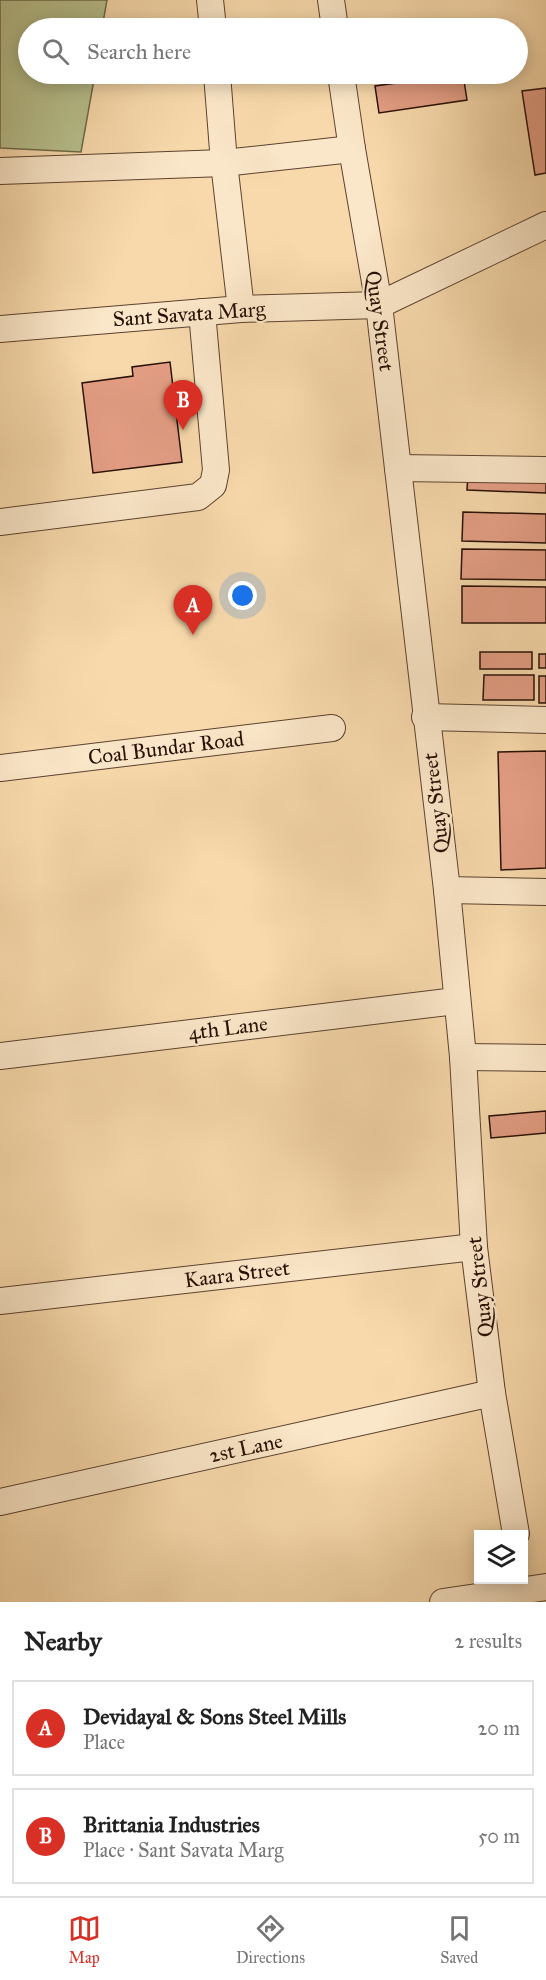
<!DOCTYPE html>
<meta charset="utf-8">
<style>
:root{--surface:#fff;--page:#f2f2f2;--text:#222;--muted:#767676;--line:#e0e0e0;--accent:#d93025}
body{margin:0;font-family:"IM FELL Great Primer",serif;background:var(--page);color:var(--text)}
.controls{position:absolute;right:18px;bottom:18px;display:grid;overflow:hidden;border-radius:0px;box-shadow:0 3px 15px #0003}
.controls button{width:54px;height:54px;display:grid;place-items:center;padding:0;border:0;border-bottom:2px solid var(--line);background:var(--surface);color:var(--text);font:30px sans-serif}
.you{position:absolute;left:243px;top:596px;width:21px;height:21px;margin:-15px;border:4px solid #fff;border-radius:50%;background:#1a73e8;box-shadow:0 0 0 9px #1a73e833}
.badge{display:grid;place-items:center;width:39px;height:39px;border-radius:50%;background:var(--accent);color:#fff;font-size:20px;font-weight:700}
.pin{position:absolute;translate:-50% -50px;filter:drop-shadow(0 2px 3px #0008)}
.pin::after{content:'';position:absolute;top:32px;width:21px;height:18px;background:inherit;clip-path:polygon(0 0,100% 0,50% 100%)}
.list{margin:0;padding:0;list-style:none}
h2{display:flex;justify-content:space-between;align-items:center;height:78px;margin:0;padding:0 24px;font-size:26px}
h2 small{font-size:20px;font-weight:400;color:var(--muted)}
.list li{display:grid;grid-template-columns:39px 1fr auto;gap:18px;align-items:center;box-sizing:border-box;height:96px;margin:0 12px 12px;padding:0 12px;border:2px solid var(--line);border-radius:0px}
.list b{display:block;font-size:22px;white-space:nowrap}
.list p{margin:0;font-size:20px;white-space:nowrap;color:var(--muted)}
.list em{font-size:20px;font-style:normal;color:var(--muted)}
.icon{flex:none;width:33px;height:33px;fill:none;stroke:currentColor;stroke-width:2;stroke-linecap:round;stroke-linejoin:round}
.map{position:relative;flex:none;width:546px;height:1602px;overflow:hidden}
.search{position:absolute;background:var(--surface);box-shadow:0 3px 15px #0003;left:18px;right:18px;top:18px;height:66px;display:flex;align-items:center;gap:15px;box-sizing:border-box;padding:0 21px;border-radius:33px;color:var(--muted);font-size:22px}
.sheet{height:294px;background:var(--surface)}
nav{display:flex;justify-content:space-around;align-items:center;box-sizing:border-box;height:84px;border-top:2px solid var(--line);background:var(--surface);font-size:16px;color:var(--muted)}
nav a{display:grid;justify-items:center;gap:3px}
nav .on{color:var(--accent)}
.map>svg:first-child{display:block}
.green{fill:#b7c08d;stroke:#70684a;stroke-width:1.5}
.building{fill:#e49e85;stroke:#281006;stroke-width:1.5}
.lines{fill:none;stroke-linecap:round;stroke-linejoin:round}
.minor-casing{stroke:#5c422f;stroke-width:28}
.minor{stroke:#fae6c8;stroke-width:26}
.labels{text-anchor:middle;stroke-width:4.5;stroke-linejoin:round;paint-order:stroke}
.street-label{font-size:21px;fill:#281006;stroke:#fae6c8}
</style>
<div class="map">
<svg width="546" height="1602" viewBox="0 0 546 1602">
<rect width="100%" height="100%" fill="#f7d9ab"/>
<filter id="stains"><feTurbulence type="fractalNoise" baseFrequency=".00333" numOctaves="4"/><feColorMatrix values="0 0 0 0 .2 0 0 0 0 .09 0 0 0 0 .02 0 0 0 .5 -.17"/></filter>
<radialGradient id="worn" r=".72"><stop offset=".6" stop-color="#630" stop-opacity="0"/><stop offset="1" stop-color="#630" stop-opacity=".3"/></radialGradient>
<!-- green -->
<polygon class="green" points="0,0 107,0 102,28 28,28 28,74 95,74 81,152 0,148"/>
<!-- building -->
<g class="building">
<polygon points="463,74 467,100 379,113 375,86"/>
<polygon points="546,88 546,173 535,175 522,91"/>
<polygon points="170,362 182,462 93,473 82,383 133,376 132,367"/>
<polygon points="468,474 546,476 546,493 467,490"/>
<polygon points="463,512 546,514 546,543 462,541"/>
<polygon points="462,549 546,550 546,580 461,579"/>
<polygon points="462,586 546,587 546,623 462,623"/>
<rect x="480" y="652" width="52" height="17"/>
<rect x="539" y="654" width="7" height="14"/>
<polygon points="484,675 534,675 534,700 483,700"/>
<rect x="539" y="676" width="7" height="27"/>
<polygon points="546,751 546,868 501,870 498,752"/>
<polygon points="546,1111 546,1133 491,1138 489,1116"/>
</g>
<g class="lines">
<defs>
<g id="minor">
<polyline points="210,0 213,28"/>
<polyline points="331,0 335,28"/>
<polyline points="217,74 224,163 241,309"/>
<polyline points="341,74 352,149 379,305 447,890 463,1057 474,1247 492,1393 516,1534"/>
<polyline points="0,171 224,163 352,149"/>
<polyline points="0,329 241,309 379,305 546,225"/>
<polyline points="398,468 546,470"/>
<polyline points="0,522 198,497 213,485 216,470 202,312"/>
<polyline points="425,717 546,720"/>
<polyline points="0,768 332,728"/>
<polyline points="447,890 546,892"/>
<polyline points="0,1056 456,1001"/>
<polyline points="463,1057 546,1058"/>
<polyline points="0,1301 474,1247"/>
<polyline points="0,1502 492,1393"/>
<polyline points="443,1602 546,1587"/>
</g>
</defs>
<!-- minor casing -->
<use href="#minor" class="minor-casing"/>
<!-- minor -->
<use href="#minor" class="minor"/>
</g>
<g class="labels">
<!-- street labels -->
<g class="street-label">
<text transform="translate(189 314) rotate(-4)" y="7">Sant Savata Marg</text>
<text transform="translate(380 321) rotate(82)" y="7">Quay Street</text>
<text transform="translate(166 748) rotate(-7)" y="7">Coal Bundar Road</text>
<text transform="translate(436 803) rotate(-97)" y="7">Quay Street</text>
<text transform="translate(228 1028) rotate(-7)" y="7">4th Lane</text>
<text transform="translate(237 1274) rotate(-7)" y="7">Kaara Street</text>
<text transform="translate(480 1287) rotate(-97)" y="7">Quay Street</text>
<text transform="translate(246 1448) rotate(-12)" y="7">2st Lane</text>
</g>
</g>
<rect width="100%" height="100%" filter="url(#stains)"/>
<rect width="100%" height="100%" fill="url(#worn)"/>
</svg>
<div class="controls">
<button><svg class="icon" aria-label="layers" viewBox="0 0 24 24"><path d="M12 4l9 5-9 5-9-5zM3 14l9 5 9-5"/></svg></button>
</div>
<div class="you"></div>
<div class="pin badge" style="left:193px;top:635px">A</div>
<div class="pin badge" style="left:183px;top:430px">B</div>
<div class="search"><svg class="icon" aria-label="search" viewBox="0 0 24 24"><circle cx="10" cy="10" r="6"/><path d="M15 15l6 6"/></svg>Search here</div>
</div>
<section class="sheet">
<h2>Nearby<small>2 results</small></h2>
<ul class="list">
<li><span class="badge">A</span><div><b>Devidayal &amp; Sons Steel Mills</b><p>Place</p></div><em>20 m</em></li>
<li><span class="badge">B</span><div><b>Brittania Industries</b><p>Place · Sant Savata Marg</p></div><em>50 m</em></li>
</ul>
</section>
<nav>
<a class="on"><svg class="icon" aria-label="map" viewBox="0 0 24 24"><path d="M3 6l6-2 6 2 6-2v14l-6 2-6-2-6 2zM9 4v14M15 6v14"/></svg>Map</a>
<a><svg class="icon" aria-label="directions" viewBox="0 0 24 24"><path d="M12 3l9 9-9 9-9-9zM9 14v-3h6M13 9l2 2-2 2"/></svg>Directions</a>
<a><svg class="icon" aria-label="saved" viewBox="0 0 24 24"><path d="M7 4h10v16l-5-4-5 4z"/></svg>Saved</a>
</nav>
